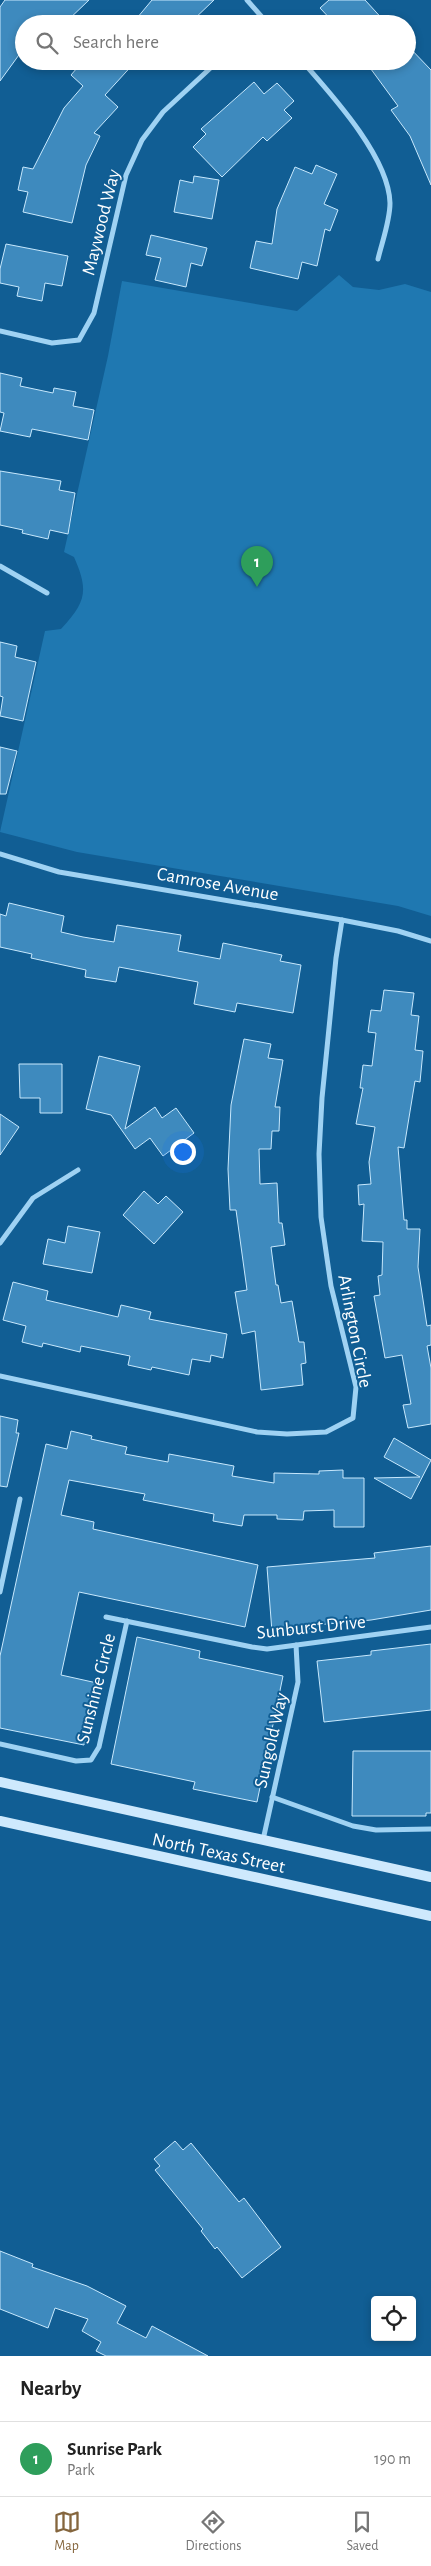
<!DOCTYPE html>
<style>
:root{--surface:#fff;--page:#f6f6f6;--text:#222;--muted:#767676;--line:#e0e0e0;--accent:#85663e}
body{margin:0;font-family:"Alegreya Sans",sans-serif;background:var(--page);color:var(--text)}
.controls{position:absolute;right:15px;bottom:15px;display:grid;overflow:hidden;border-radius:5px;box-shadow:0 2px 8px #0003}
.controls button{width:45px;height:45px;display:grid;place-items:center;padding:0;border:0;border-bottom:1px solid var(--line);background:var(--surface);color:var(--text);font:25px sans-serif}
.you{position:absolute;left:182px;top:1151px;width:18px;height:18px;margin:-12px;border:4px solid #fff;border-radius:50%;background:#1a73e8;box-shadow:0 0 0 8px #1a73e833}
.badge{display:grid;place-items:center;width:32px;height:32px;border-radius:50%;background:var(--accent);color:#fff;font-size:16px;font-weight:700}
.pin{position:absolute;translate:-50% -41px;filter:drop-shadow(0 1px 2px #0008)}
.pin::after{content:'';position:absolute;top:26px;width:18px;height:15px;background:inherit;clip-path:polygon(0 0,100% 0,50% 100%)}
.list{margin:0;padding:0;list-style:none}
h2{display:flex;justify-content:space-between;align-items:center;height:65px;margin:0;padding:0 20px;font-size:21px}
h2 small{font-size:16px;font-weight:400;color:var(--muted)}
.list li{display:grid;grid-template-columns:32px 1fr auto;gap:15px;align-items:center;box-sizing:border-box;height:75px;padding:0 20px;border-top:1px solid var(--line)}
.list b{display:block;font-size:19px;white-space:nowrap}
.list p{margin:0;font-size:16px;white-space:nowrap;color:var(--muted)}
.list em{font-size:16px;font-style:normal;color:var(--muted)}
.icon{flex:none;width:28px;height:28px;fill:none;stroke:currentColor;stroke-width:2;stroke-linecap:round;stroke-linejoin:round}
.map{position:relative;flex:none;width:431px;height:2356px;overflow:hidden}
.search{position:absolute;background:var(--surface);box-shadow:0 2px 8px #0003;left:15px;right:15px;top:15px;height:55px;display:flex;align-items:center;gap:12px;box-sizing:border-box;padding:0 18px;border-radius:28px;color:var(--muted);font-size:19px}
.sheet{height:140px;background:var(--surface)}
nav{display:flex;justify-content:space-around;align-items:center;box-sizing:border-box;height:70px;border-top:1px solid var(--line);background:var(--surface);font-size:14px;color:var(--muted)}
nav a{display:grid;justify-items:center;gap:2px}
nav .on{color:var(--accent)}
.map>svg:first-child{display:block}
.green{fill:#1f78b1}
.building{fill:#3e8abe;stroke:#c7e8fd}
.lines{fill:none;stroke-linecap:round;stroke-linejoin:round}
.street{stroke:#9fd2f3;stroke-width:5}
.secondary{stroke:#cee9fd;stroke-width:10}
.labels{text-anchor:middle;stroke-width:4;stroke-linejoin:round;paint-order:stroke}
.street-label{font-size:19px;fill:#fff;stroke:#115e94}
</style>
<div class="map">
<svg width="431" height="2356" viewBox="0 0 431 2356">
<rect width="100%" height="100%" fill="#115e94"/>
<!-- green -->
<path class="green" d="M339,275L353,287L379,290L405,284L431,292V916L398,906L77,852L0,832L45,631L61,629C86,602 89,591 74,557L64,552L108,356L122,281L297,311Z"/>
<!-- building -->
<g class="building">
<polygon points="5,0 89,0 64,24 24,24 24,48 0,81 0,7"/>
<polygon points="152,0 214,0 189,24 132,24"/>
<polygon points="329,0 365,0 387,24 335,24 320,8"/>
<polygon points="407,45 431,70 431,185 410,136 391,110 398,106 365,61 407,61"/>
<polygon points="83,61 136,61 105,95 118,107 94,133 100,136 86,165 72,223 23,212 28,192 18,190 23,167 33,169 64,108 83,86 71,75"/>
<polygon points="254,82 264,94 277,83 294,101 284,110 292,118 267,141 263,137 222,177 193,147 206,134 201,129"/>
<polygon points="316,165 337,174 324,204 338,210 330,231 325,229 317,266 302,262 298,279 250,268 256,241 272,244 277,209 295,167 312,174"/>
<polygon points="194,176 219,180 212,219 174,212 180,180 193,183"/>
<polygon points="151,235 207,248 202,266 191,263 186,287 155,280 161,258 146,255"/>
<polygon points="6,244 68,256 62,286 45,283 42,301 17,296 19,287 0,283 0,269"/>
<polygon points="0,373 22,378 20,386 53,393 54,388 76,392 73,406 94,410 88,440 32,429 30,437 0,431 4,413 0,412"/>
<polygon points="0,471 61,481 59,490 75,493 68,534 50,530 48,539 22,533 23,530 0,525"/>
<polygon points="0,642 17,646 15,657 36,662 23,721 0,716 3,697 0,696"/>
<polygon points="0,747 17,751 6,794 0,794"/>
<polygon points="9,903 64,916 61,932 83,937 114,942 117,925 181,935 178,951 220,959 223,943 282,955 280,961 301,965 293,1013 237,1003 235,1012 194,1004 198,982 119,967 116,982 85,977 86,970 31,958 32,954 0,947 0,914 6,916"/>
<polygon points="384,990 414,993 411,1015 419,1016 415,1050 423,1051 420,1082 415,1081 404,1148 398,1147 404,1220 407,1220 407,1229 420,1229 418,1267 427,1326 431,1325 431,1345 427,1346 431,1368 431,1424 408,1428 403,1405 411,1404 402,1355 385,1358 374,1296 380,1295 378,1276 382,1275 383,1242 362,1241 364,1204 359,1205 358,1185 371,1184 369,1162 375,1127 356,1124 363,1088 360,1088 363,1065 372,1066 376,1033 368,1032 371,1010 381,1011"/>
<polygon points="244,1039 271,1044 268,1058 283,1060 275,1107 280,1107 279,1131 272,1131 271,1149 259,1149 260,1184 277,1183 279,1223 282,1223 285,1245 271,1247 276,1285 278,1285 281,1303 292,1301 299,1342 304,1342 306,1363 301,1364 303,1385 261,1390 255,1331 242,1334 235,1292 247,1290 236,1210 230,1210 228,1169 231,1105"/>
<polygon points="99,1056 140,1066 125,1129 155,1107 162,1118 176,1108 194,1133 163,1156 150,1138 135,1149 111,1115 86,1109"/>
<polygon points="19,1064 62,1064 62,1113 40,1113 40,1098 20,1098"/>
<polygon points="0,1114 19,1127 0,1155"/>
<polygon points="144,1191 158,1204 166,1196 183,1212 154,1244 123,1215"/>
<polygon points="68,1226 100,1232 92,1273 43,1264 48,1239 65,1243"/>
<polygon points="13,1282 48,1291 46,1300 118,1317 121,1305 151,1312 149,1319 227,1334 223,1358 211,1355 210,1362 192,1359 189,1375 152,1367 151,1370 128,1365 130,1356 81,1346 80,1352 43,1343 42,1347 22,1342 26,1326 3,1320"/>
<polygon points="0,1416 18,1420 16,1433 19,1433 7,1487 0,1486"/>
<polygon points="71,1431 92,1436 91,1439 127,1447 125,1454 168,1462 169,1454 234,1466 232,1476 274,1483 274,1473 319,1474 319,1471 343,1470 343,1478 364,1478 364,1527 334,1527 334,1510 304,1511 303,1520 277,1519 277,1515 244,1515 242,1526 213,1521 214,1514 143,1500 145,1494 69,1480 61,1515 94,1522 93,1529 258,1565 245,1627 79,1592 61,1675 97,1683 84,1745 0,1728 0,1656 46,1444 67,1449"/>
<polygon points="394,1438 431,1460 411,1499 374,1478 420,1477 384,1457"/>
<polygon points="431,1546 431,1610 371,1620 316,1625 317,1628 272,1632 267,1567 375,1558 374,1553"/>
<polygon points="137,1637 200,1651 199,1658 283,1676 257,1802 193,1789 195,1782 111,1764"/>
<polygon points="431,1644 431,1710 324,1722 317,1661 371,1655 371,1651"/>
<polygon points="353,1751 431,1751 431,1813 426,1813 426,1816 352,1816"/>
<polygon points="175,2141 183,2150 191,2143 239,2202 244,2198 281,2247 242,2278 217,2247 215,2249 201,2231 203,2229 155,2170 160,2166 154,2159"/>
<polygon points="0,2251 33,2264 32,2267 87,2286 126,2306 117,2323 146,2338 152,2326 208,2356 106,2356 96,2351 101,2342 82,2331 88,2319 55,2308 48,2328 0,2309"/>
</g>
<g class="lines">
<!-- street -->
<g class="street">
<polyline points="247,0 268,24"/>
<path d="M302,61C331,94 389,157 390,203C390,221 382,242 378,259"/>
<polyline points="0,331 52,343 79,340 94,313 126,175 142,140 163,112 218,61"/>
<polyline points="0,566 47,593"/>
<polyline points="0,854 59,872 342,920 398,931 431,941"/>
<polyline points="0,1243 33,1198 78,1170"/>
<polyline points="0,1376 257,1432 287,1434 326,1432 353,1418 356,1387 331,1286 321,1217 319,1154 322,1098 336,958 342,920"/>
<polyline points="0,1592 20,1499"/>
<polyline points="106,1617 252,1647 267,1649 431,1627"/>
<polyline points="0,1744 76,1761 91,1760 99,1747 127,1621"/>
<polyline points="272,1797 353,1826 376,1830 431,1829"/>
<polyline points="263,1840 298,1682 296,1645"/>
</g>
<!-- secondary -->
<g class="secondary">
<polyline points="0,1782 431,1877"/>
<polyline points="0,1821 431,1916"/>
</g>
</g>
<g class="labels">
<!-- street labels -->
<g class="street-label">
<text transform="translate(100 222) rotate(-76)" y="7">Maywood Way</text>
<text transform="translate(218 883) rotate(10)" y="7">Camrose Avenue</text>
<text transform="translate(356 1331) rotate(79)" y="7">Arlington Circle</text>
<text transform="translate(311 1626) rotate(-6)" y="7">Sunburst Drive</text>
<text transform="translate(95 1688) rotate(-76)" y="7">Sunshine Circle</text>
<text transform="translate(270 1740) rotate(-77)" y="7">Sungold Way</text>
<text transform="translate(219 1852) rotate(12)" y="7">North Texas Street</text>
</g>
</g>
</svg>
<div class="controls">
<button><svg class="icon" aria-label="locate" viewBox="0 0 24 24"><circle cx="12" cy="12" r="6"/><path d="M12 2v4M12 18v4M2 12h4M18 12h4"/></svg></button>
</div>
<div class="you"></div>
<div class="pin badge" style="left:257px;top:587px;background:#2e9e5b">1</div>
<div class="search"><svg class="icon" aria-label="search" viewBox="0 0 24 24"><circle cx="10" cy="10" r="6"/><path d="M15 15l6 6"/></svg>Search here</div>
</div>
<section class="sheet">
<h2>Nearby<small></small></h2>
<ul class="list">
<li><span class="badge" style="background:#2e9e5b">1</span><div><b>Sunrise Park</b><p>Park</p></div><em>190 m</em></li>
</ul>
</section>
<nav>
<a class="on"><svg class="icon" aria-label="map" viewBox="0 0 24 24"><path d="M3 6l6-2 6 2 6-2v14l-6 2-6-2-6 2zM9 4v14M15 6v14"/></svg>Map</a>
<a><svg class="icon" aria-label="directions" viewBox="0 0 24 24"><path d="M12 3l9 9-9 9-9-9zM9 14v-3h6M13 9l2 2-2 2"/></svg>Directions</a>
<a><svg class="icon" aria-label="saved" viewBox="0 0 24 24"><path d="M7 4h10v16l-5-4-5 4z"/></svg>Saved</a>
</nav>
